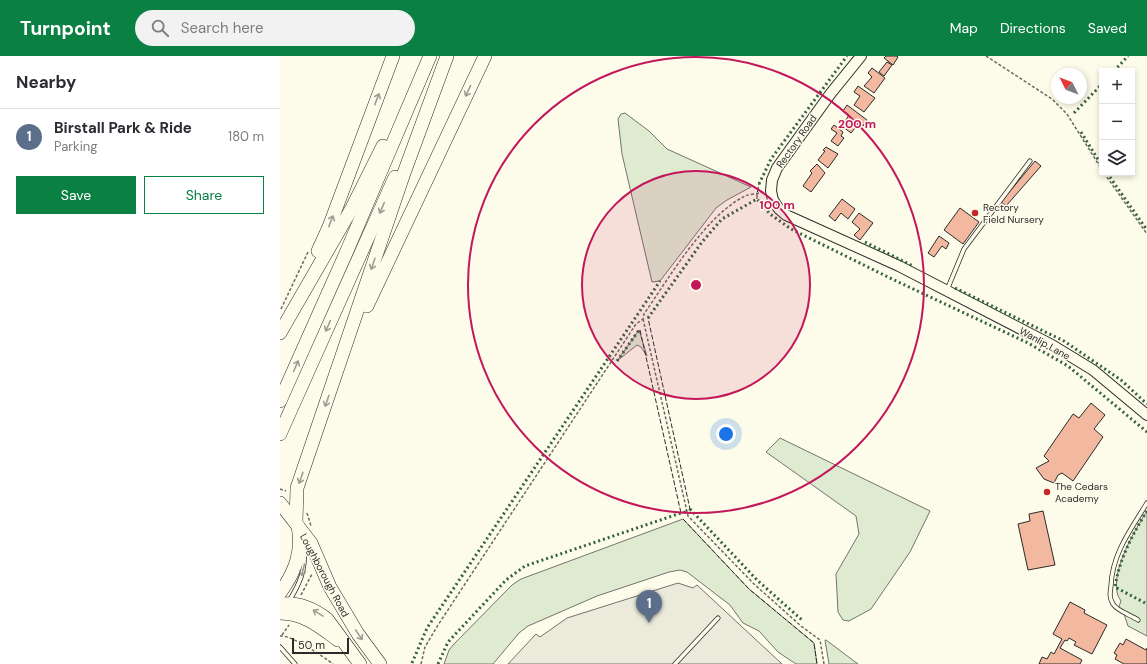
<!DOCTYPE html>
<meta charset="utf-8">
<style>
:root{--surface:#fff;--page:#f2f2f3;--text:#2b2b33;--muted:#7c7c81;--line:#e1e1e2;--accent:#0b8043}
body{margin:0;font-family:"DM Sans",sans-serif;background:var(--page);color:var(--text)}
.controls{position:absolute;right:12px;top:12px;display:grid;overflow:hidden;border-radius:0px;box-shadow:0 2px 6px #0003}
.controls button{width:36px;height:36px;display:grid;place-items:center;padding:0;border:0;border-bottom:1px solid var(--line);background:var(--surface);color:var(--text);font:20px sans-serif}
.compass{position:absolute;left:771px;top:12px;width:36px;height:36px;border-radius:50%;background:var(--surface);box-shadow:0 2px 6px #0003;rotate:312deg}
.scale{position:absolute;left:12px;bottom:10px;width:57px;box-sizing:border-box;padding-left:4px;border:2px solid #2b2b2b;border-top:0;font-size:11px;line-height:14px;white-space:nowrap;color:#2b2b2b;-webkit-text-stroke:3px #fdfbea;paint-order:stroke}
.you{position:absolute;left:446px;top:378px;width:14px;height:14px;margin:-10px;border:3px solid #fff;border-radius:50%;background:#1a73e8;box-shadow:0 0 0 6px #1a73e833}
.badge{display:grid;place-items:center;width:26px;height:26px;border-radius:50%;background:var(--accent);color:#fff;font-size:13px;font-weight:700}
.pin{position:absolute;translate:-50% -33px;filter:drop-shadow(0 1px 2px #0008)}
.pin::after{content:'';position:absolute;top:21px;width:14px;height:12px;background:inherit;clip-path:polygon(0 0,100% 0,50% 100%)}
.list{margin:0;padding:0;list-style:none}
h2{display:flex;justify-content:space-between;align-items:center;height:52px;margin:0;padding:0 16px;font-size:17px}
h2 small{font-size:13px;font-weight:400;color:var(--muted)}
.list li{display:grid;grid-template-columns:26px 1fr auto;gap:12px;align-items:center;box-sizing:border-box;height:56px;padding:0 16px;border-top:1px solid var(--line)}
.list b{display:block;font-size:15px;white-space:nowrap}
.list p{margin:0;font-size:13px;white-space:nowrap;color:var(--muted)}
.list em{font-size:13px;font-style:normal;color:var(--muted)}
.actions{display:flex;gap:8px;padding:12px 16px}
.actions a{flex:1;padding:9px 0;border:1px solid var(--accent);border-radius:0px;text-align:center;font-size:14px;color:var(--accent)}
.actions .main{background:var(--accent);color:#fff}
.icon{flex:none;width:22px;height:22px;fill:none;stroke:currentColor;stroke-width:2;stroke-linecap:round;stroke-linejoin:round}
.map{position:relative;flex:none;width:867px;height:608px;overflow:hidden}
header{display:flex;align-items:center;gap:24px;box-sizing:border-box;height:56px;padding:0 20px;background:var(--accent);color:#fff}
header strong{font-size:19px}
nav{display:flex;gap:22px;margin-inline-start:auto;font-size:14px}
.search{width:280px;height:36px;background:var(--page);display:flex;align-items:center;gap:10px;box-sizing:border-box;padding:0 14px;border-radius:22px;color:var(--muted);font-size:15px}
main{display:flex}
aside{flex:1;background:var(--surface)}
.map>svg:first-child{display:block}
.green{fill:#deebd1;stroke:#74746e}
.parking{fill:#eceadb;stroke:#74746e}
.building{fill:#f2b8a0;stroke:#2b2b2b}
.lines{fill:none;stroke-linecap:round;stroke-linejoin:round}
.lane-casing{stroke:#2b2b2b;stroke-width:5}
.secondary-casing{stroke:#2b2b2b;stroke-width:12}
.highway-casing{stroke:#2b2b2b;stroke-width:14}
.path{stroke:#6a6964;stroke-width:1.5;stroke-dasharray:3 2;stroke-linecap:butt}
.lane{stroke:#fdfbea;stroke-width:3.5}
.secondary{stroke:#fdfbea;stroke-width:10}
.highway{stroke:#fdfbea;stroke-width:13}
.hedge{stroke:#34623c;stroke-width:3;stroke-dasharray:2 3;stroke-linecap:butt}
.fence{stroke:#2b2b2b;stroke-width:1;stroke-dasharray:5 2;stroke-linecap:butt}
.oneway{stroke:#9e9d94}
.ring{fill:none;stroke:#c2185b;stroke-width:2}
.poi-dot{fill:#c62828;stroke:#fdfbea;stroke-width:1.5}
.labels{text-anchor:middle;stroke-width:3;stroke-linejoin:round;paint-order:stroke}
.street-label{font-size:10px;fill:#2b2b2b;stroke:#fdfbea}
.poi-label{font-size:10px;fill:#2b2b2b;stroke:#fdfbea;text-anchor:start}
.centre{fill:#c2185b;stroke:#fdfbea;stroke-width:2}
.ring-label{font-size:12px;text-anchor:middle;font-weight:bold;fill:#c2185b;stroke:#fdfbea;stroke-width:3;stroke-linejoin:round;paint-order:stroke}
</style>
<header>
<strong>Turnpoint</strong>
<div class="search"><svg class="icon" aria-label="search" viewBox="0 0 24 24"><circle cx="10" cy="10" r="6"/><path d="M15 15l6 6"/></svg>Search here</div>
<nav><a>Map</a><a>Directions</a><a>Saved</a></nav>
</header>
<main>
<aside>
<h2>Nearby<small></small></h2>
<ul class="list">
<li><span class="badge" style="background:#5c6f8a">1</span><div><b>Birstall Park &amp; Ride</b><p>Parking</p></div><em>180 m</em></li>
</ul>
<div class="actions"><a class="main">Save</a><a>Share</a></div>
</aside>
<div class="map">
<svg width="867" height="608" viewBox="0 0 867 608">
<rect width="100%" height="100%" fill="#fdfbea"/>
<!-- green -->
<g class="green">
<polygon points="345,57 369,75 387,93 471,131 447,144 436,152 380,225 372,226 342,98 338,63 341,58"/>
<polygon points="359,274 367,300 361,291 357,289 337,305"/>
<polygon points="500,382 650,455 630,496 591,553 569,565 563,564 558,556 556,518 579,478 576,460 486,396"/>
<path d="M867,455V580L848,570L844,558L838,553L841,545C825,524 854,475 867,455Z"/>
<polygon points="403,463 469,533 534,587 537,608 516,608 498,596 479,575 463,567 450,549 407,516 400,514 389,516 317,540 248,570 239,577 213,608 164,608 169,594 175,587 232,529 241,523"/>
<polygon points="545,584 546,584 578,608 549,608"/>
</g>
<!-- parking -->
<polygon class="parking" points="398,527 413,532 417,529 502,608 228,608 256,578 260,581 287,562"/>
<!-- building -->
<g class="building">
<polygon points="606,0 617,0 618,1 613,9 604,2"/>
<polygon points="607,6 612,9 604,20 599,16"/>
<polygon points="592,12 605,22 594,37 584,30 592,21 588,17"/>
<polygon points="578,30 595,42 584,56 574,49 580,40 574,36"/>
<polygon points="567,49 587,64 583,70 579,67 571,77 562,70 569,59 563,55"/>
<polygon points="554,69 563,76 561,80 564,82 558,90 551,85 557,77 551,73"/>
<polygon points="546,91 558,98 548,112 538,104 545,95 543,94"/>
<polygon points="755,105 761,110 726,150 721,146"/>
<polygon points="537,108 545,117 531,136 523,130 532,117 530,115"/>
<polygon points="562,143 575,153 568,163 561,157 555,165 549,160"/>
<polygon points="680,152 699,166 683,188 664,174"/>
<polygon points="579,157 593,167 580,184 574,179 580,173 572,166"/>
<polygon points="659,180 669,187 666,193 662,190 654,201 648,197"/>
<polygon points="811,347 825,359 814,373 823,381 793,425 782,417 778,419 774,427 764,423 756,412 769,405 764,400 793,358 799,362"/>
<polygon points="763,455 775,509 748,514 738,468 750,465 749,458"/>
<polygon points="790,546 805,554 804,557 827,569 812,598 794,589 796,586 789,582 787,585 785,584 780,592 802,604 800,608 759,608 762,601 767,603 771,596 774,598 782,583 773,578"/>
<polygon points="846,583 866,594 867,592 867,608 844,608 835,603 837,599 834,597 840,587 843,589"/>
</g>
<g class="lines">
<defs>
<g id="lane">
<polyline points="667,234 684,193 750,105"/>
<path d="M9,545C19,529 26,514 24,495"/>
<path d="M858,564C851,559 837,555 833,548C829,542 830,536 831,530C832,498 851,473 867,447"/>
<polyline points="0,591 15,608"/>
<polyline points="395,608 438,562"/>
</g>
<polyline id="secondary" points="581,0 551,37 497,112 492,124 491,135 493,144 499,153 506,159 619,210 772,289 813,314 867,359"/>
<g id="highway">
<polyline points="38,195 49,171 113,0"/>
<polyline points="87,250 205,0"/>
<polyline points="0,277 72,152 103,90"/>
<polyline points="0,345 66,197 150,0"/>
<polyline points="0,378 115,121"/>
<polyline points="0,447 31,487 50,531 78,578 100,608"/>
<polyline points="16,466 17,432 124,117 167,0"/>
<path d="M0,537C15,516 23,496 18,470"/>
<path d="M0,548C18,546 33,552 47,563L80,608"/>
<path d="M0,557C24,557 40,571 58,584"/>
</g>
</defs>
<!-- lane casing -->
<use href="#lane" class="lane-casing"/>
<!-- secondary casing -->
<use href="#secondary" class="secondary-casing"/>
<!-- highway casing -->
<use href="#highway" class="highway-casing"/>
<!-- path -->
<g class="path">
<polyline points="706,0 772,43 787,58 822,114"/>
<polyline points="824,117 867,178"/>
<polyline points="1,253 28,196"/>
<polyline points="363,263 408,460 474,528 521,570 540,584 544,608"/>
<polyline points="0,433 6,435"/>
<polyline points="27,457 31,470"/>
<polyline points="21,539 32,518"/>
<polyline points="2,579 9,569"/>
<path d="M0,580C10,578 44,601 53,608"/>
<path d="M141,608L145,591L158,569L356,268L363,263L364,258C389,222 425,160 465,140C470,138 477,138 483,136"/>
</g>
<!-- lane -->
<use href="#lane" class="lane"/>
<!-- secondary -->
<use href="#secondary" class="secondary"/>
<!-- highway -->
<use href="#highway" class="highway"/>
<!-- hedge -->
<g class="hedge">
<polyline points="834,15 848,0"/>
<polyline points="794,57 822,28"/>
<polyline points="801,76 822,110"/>
<polyline points="827,117 867,174"/>
<polyline points="479,128 491,103 567,0"/>
<polyline points="585,186 633,210"/>
<polyline points="675,232 784,285 841,324 867,348"/>
<polyline points="368,262 422,186 442,163 477,143 490,158 511,173 612,223 748,287 788,310 867,376"/>
<polyline points="337,305 359,274"/>
<polyline points="410,453 477,524 522,564"/>
<path d="M867,455C853,477 839,504 835,531L867,548"/>
<polyline points="132,607 147,572 380,225"/>
<polyline points="158,608 168,586 226,524 245,510 401,457"/>
</g>
<!-- fence -->
<g class="fence">
<polyline points="477,143 477,138 479,128"/>
<polyline points="360,274 401,457 410,453 368,262"/>
<polyline points="403,463 469,533 534,587 537,608"/>
</g>
</g>
<!-- one-way arrows -->
<defs><path id="oneway-shaft" d="M-6 0H5M1.5-3L5.5 0L1.5 3" fill="none" stroke-width="1.6" stroke-linecap="round" stroke-linejoin="round"/></defs>
<g class="oneway">
<use href="#oneway-shaft" transform="translate(188 35) rotate(115)"/>
<use href="#oneway-shaft" transform="translate(97 43) rotate(-69)"/>
<use href="#oneway-shaft" transform="translate(102 152) rotate(113)"/>
<use href="#oneway-shaft" transform="translate(51 165) rotate(-69)"/>
<use href="#oneway-shaft" transform="translate(93 208) rotate(109)"/>
<use href="#oneway-shaft" transform="translate(48 270) rotate(114)"/>
<use href="#oneway-shaft" transform="translate(16 310) rotate(-66)"/>
<use href="#oneway-shaft" transform="translate(47 345) rotate(109)"/>
<use href="#oneway-shaft" transform="translate(21 422) rotate(109)"/>
<use href="#oneway-shaft" transform="translate(23 514) rotate(104)"/>
<use href="#oneway-shaft" transform="translate(38 557) rotate(-148)"/>
<use href="#oneway-shaft" transform="translate(79 579) rotate(56)"/>
</g>
<!-- distance rings -->
<circle cx="416" cy="229" r="114" fill="#c2185b" fill-opacity=".12"/>
<g class="ring">
<circle cx="416" cy="229" r="114"/>
<circle cx="416" cy="229" r="228"/>
</g>
<!-- markers -->
<g class="poi-dot">
<circle cx="695" cy="157" r="4"/>
<circle cx="767" cy="436" r="4"/>
</g>
<g class="labels">
<!-- street labels -->
<g class="street-label">
<text transform="translate(516 85) rotate(-55)" y="4">Rectory Road</text>
<text transform="translate(765 287) rotate(29)" y="4">Wanlip Lane</text>
<text transform="translate(45 519) rotate(62)" y="4">Loughborough Road</text>
</g>
<!-- poi labels -->
<g class="poi-label">
<text x="703" y="155">Rectory<tspan x="703" dy="12">Field Nursery</tspan></text>
<text x="775" y="434">The Cedars<tspan x="775" dy="12">Academy</tspan></text>
</g>
</g>
<circle cx="416" cy="229" r="6" class="centre"/>
<g class="ring-label">
<text x="577" y="72">200 m</text>
<text x="497" y="153">100 m</text>
</g>
</svg>
<div class="controls">
<button>+</button>
<button>−</button>
<button><svg class="icon" aria-label="layers" viewBox="0 0 24 24"><path d="M12 4l9 5-9 5-9-5zM3 14l9 5 9-5"/></svg></button>
</div>
<svg class="compass" viewBox="-18 -18 36 36"><path d="M0-13l5 13h-10z" fill="#e53935"/><path d="M0 13l5-13h-10z" fill="#7c7c81"/></svg>
<div class="scale">50 m</div>
<div class="you"></div>
<div class="pin badge" style="left:369px;top:567px;background:#5c6f8a">1</div>
</div>
</main>
